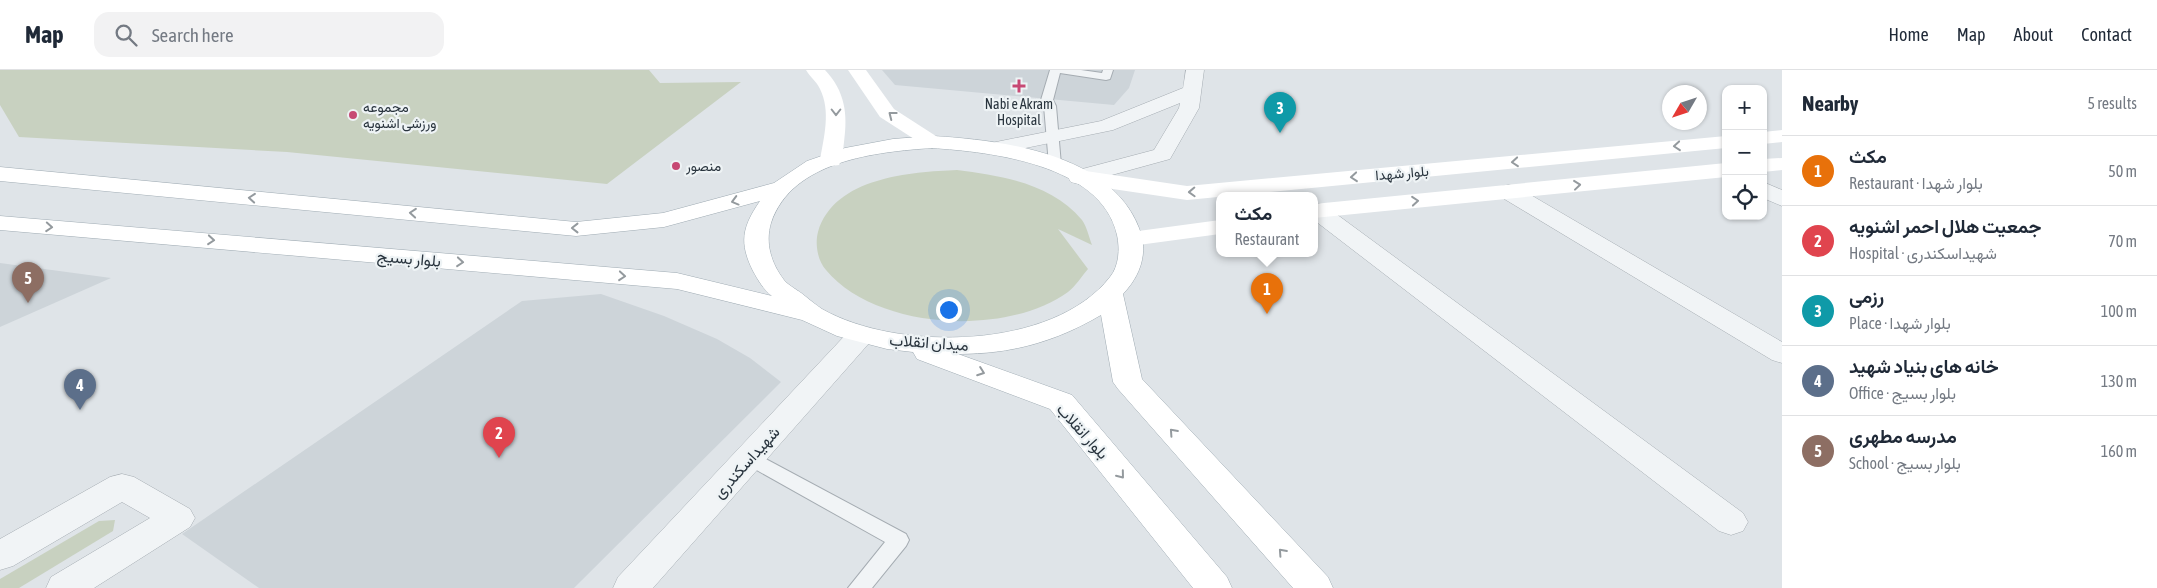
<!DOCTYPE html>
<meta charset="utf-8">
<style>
:root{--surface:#fff;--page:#f2f2f3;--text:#1f2937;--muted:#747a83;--line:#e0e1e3;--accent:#db2777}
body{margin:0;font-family:"Asap Condensed",Vazirmatn,sans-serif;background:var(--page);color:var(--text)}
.controls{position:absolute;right:15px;top:15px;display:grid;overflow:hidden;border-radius:10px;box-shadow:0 1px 4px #0004}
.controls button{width:45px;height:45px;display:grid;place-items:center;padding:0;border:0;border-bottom:1px solid var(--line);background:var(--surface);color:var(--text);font:25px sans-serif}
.compass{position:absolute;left:1662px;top:15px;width:45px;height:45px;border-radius:50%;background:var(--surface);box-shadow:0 1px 4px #0004;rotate:231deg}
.you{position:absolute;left:948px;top:239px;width:18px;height:18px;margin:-12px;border:4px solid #fff;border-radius:50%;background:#1a73e8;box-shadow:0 0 0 8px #1a73e833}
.badge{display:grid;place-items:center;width:32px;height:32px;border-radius:50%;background:var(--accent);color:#fff;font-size:16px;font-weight:700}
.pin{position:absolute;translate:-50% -41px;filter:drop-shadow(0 1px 2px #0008)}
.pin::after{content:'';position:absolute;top:26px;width:18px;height:15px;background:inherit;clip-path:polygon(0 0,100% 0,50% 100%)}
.popup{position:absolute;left:1216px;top:122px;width:102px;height:65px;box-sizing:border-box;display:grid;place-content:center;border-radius:10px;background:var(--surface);filter:drop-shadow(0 1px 4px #0005);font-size:16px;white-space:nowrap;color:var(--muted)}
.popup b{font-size:19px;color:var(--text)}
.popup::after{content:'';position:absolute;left:50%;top:100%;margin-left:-10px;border:10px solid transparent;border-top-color:var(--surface)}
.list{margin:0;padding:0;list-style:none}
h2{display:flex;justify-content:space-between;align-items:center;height:65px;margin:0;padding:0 20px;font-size:21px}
h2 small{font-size:16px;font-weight:400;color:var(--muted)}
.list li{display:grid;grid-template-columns:32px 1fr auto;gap:15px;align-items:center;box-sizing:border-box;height:70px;padding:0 20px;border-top:1px solid var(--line)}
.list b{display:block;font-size:19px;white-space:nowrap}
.list p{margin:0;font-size:16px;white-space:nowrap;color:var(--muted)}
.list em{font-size:16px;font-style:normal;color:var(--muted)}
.icon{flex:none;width:28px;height:28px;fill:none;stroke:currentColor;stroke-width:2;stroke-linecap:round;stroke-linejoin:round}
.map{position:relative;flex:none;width:1782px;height:518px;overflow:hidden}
header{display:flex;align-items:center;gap:30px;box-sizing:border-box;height:70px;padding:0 25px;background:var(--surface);border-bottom:1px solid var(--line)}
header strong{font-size:24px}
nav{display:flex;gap:28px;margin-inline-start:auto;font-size:18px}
.search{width:350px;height:45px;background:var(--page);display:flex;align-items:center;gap:12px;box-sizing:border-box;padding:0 18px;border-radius:15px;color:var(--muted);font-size:19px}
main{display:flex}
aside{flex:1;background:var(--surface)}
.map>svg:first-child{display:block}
.built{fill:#cdd4d9}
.green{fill:#c8d1c0}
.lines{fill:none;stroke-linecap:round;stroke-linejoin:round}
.lane-casing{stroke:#a5acb2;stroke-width:2}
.street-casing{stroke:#a5acb2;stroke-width:1}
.primary-casing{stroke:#9fabb3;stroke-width:1}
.lane{fill:#f1f4f6;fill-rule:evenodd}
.street{fill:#f1f4f6;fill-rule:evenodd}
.secondary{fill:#fff;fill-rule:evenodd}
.primary{fill:#fff;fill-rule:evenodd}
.oneway{stroke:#949a9e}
.poi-dot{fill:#c74974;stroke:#eef3f5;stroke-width:2}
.labels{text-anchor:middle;stroke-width:4.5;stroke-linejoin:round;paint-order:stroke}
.far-poi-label{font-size:14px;fill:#29343e;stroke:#eef3f5;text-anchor:start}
.far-street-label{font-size:14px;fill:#29343e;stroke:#eef3f5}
.street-label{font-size:16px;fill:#29343e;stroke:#eef3f5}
</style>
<header>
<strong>Map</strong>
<div class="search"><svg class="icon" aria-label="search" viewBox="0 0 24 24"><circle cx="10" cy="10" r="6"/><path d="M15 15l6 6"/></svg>Search here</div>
<nav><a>Home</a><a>Map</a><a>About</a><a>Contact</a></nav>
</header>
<main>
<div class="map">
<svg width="1782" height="518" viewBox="0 0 1782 518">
<rect width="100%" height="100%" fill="#dfe4e8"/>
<!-- built -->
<g class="built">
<polygon points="882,0 1135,0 1129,18 1114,35 895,15"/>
<polygon points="0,193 111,208 0,257"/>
<polygon points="601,224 664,246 717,269 750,288 781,312 574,518 259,518 182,464 522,231"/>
</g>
<!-- green -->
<g class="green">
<polygon points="0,0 649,0 660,13 741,12 607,114 287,82 19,67 0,35"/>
<path d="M957,100C1002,106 1051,113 1082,150C1087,157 1089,167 1092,175L1058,159L1088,199C1082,206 1075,217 1068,222C1006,267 876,260 826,200C817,190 815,173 818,162C834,107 911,102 957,100Z"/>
<polygon points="115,450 113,461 19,518 0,518 0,509 99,451"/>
</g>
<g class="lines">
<defs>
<g id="lane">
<polygon points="1050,0 1081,0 1102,3 1103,0 1113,0 1110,9 1106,10 1060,3 1053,30 1056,36 1061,95 1055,99 1049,95 1044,36 1041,30"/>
<polygon points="751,381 906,464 909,470 906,476 872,518 848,518 885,472 744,393 742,388 744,383"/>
</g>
<g id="street">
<polygon points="1186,0 1204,0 1199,38 1170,89 1079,114 1071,112 1068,107 1071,102 1154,80 1179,38 1180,33 1113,60 996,84 989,82 985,78 989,74 996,72 1101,51 1183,18"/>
<polygon points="1763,112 1782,120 1782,136 1763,128"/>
<polygon points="1509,115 1517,117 1782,272 1782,293 1772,290 1501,127 1498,122 1501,117"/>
<polygon points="1314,133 1324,135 1743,443 1748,452 1743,461 1731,465 1719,461 1314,150"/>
<polygon points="861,256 871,259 875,265 871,271 653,518 613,518 618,507 851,259"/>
<polygon points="122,404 134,407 190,439 195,448 190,457 94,518 46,518 51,507 150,448 122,432 13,496 0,500 0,469 110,407"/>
</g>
<path id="primary" d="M932,66C1002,70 1110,83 1139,158C1149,183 1140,206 1123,224L1142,309L1328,507L1333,518H1293L1118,319L1113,312L1101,245C1055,272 1011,284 958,284L1072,325L1227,507L1232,518H1193L1050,339L917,289L913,282L887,279L837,266L802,250L677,219L0,160V146L677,203L772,226C763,219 758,210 753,201C739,173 742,157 760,131L664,157L576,166L0,111V97L576,152L663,143L774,113L807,91L845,78L893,69ZM932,78C991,82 1101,94 1117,165C1120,179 1119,196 1110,207C1053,280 898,282 822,239C816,235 810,230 805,226C798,220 789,216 784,210C771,193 765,173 771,153C792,90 877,82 932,78Z"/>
</defs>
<!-- lane casing -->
<use href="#lane" class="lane-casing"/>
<!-- street casing -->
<use href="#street" class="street-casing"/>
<!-- primary casing -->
<use href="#primary" class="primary-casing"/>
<!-- lane -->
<use href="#lane" class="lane"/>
<!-- street -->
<use href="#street" class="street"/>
<!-- secondary -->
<g class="secondary">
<path d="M806,0H825C845,21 848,44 844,72C843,80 843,88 839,95L831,96L823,95L820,90C824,67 831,41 820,19C817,12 810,7 806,0Z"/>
<polygon points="848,0 866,0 894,39 939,68 942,72 939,76 932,78 925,76 880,47"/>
<polygon points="1782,60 1782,72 1763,74 1763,62"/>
<polygon points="1726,66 1726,78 1187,130 1079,114 1071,112 1068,107 1071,102 1079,100 1187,116"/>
<polygon points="1782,88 1782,100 1763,102 1763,89"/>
<polygon points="1726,93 1726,107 1314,148 1314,134"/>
<polygon points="1220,150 1220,164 1131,176 1122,174 1119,169 1122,164 1131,162"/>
</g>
<!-- primary -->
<use href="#primary" class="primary"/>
</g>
<!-- one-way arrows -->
<defs><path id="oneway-chevron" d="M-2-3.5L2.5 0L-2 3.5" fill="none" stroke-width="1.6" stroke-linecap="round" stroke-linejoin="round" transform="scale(1.25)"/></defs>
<g class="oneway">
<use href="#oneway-chevron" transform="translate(836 42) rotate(90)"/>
<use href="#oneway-chevron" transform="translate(892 45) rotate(-142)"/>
<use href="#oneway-chevron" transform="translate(1677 76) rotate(175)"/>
<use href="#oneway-chevron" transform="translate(1515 92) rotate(175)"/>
<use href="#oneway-chevron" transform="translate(1354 107) rotate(175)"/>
<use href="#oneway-chevron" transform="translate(1577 115) rotate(-6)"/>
<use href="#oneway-chevron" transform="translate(1192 122) rotate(178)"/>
<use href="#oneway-chevron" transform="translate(252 128) rotate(-175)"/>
<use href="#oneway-chevron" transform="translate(735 131) rotate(165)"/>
<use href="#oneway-chevron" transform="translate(1415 131) rotate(-5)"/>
<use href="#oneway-chevron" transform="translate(413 143) rotate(-175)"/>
<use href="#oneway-chevron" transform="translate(49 157) rotate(4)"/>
<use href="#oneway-chevron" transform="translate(575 158) rotate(-180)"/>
<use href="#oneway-chevron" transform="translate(211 170) rotate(5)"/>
<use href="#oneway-chevron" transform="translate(460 192) rotate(5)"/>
<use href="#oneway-chevron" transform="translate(622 206) rotate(5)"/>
<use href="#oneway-chevron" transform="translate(981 302) rotate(20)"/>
<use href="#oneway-chevron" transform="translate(1173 362) rotate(-132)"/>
<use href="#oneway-chevron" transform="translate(1121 405) rotate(51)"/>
<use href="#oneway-chevron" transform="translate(1282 482) rotate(-132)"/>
</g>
<!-- markers -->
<g class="poi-dot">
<path d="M1016.5 8.5h5v5h5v5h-5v5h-5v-5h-5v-5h5z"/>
<circle cx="353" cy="45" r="5"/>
<circle cx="676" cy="96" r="5"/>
</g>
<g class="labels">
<!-- far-poi labels -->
<g class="far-poi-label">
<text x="1019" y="39" text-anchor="middle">Nabi e Akram<tspan x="1019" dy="16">Hospital</tspan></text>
<text x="363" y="42">مجموعه<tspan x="363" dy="16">ورزشی اشنویه</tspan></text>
<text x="686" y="101">منصور</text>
</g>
<!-- far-street labels -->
<g class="far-street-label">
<text transform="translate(1402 103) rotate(-5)" y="5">بلوار شهدا</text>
</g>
<!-- street labels -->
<g class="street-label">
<text transform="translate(409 188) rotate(5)" y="6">بلوار بسیج</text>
<text transform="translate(929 272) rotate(4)" y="6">میدان انقلاب</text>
<text transform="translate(1083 361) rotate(48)" y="6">بلوار انقلاب</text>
<text transform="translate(746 392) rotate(-48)" y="6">شهیداسکندری</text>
</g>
</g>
</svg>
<div class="controls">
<button>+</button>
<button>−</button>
<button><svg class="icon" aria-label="locate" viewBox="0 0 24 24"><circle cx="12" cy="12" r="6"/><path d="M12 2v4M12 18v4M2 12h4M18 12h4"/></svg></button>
</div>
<svg class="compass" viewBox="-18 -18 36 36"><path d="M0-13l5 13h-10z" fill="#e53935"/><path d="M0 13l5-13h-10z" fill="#747a83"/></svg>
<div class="you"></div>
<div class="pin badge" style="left:1267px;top:244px;background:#e8710a">1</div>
<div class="popup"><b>مکث</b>Restaurant</div>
<div class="pin badge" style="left:499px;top:388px;background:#e0444e">2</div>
<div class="pin badge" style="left:1280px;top:63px;background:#0f9aa8">3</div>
<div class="pin badge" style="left:80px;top:340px;background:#5c6f8a">4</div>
<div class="pin badge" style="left:28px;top:233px;background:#8d6e63">5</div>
</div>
<aside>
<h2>Nearby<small>5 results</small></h2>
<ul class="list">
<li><span class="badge" style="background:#e8710a">1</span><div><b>مکث</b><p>Restaurant · بلوار شهدا</p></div><em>50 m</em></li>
<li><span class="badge" style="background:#e0444e">2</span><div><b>جمعیت هلال احمر اشنویه</b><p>Hospital · شهیداسکندری</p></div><em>70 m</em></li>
<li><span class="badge" style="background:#0f9aa8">3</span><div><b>رزمی</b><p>Place · بلوار شهدا</p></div><em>100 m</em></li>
<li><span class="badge" style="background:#5c6f8a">4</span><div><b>خانه های بنیاد شهید</b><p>Office · بلوار بسیج</p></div><em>130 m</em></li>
<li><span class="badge" style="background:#8d6e63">5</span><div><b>مدرسه مطهری</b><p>School · بلوار بسیج</p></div><em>160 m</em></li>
</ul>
</aside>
</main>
